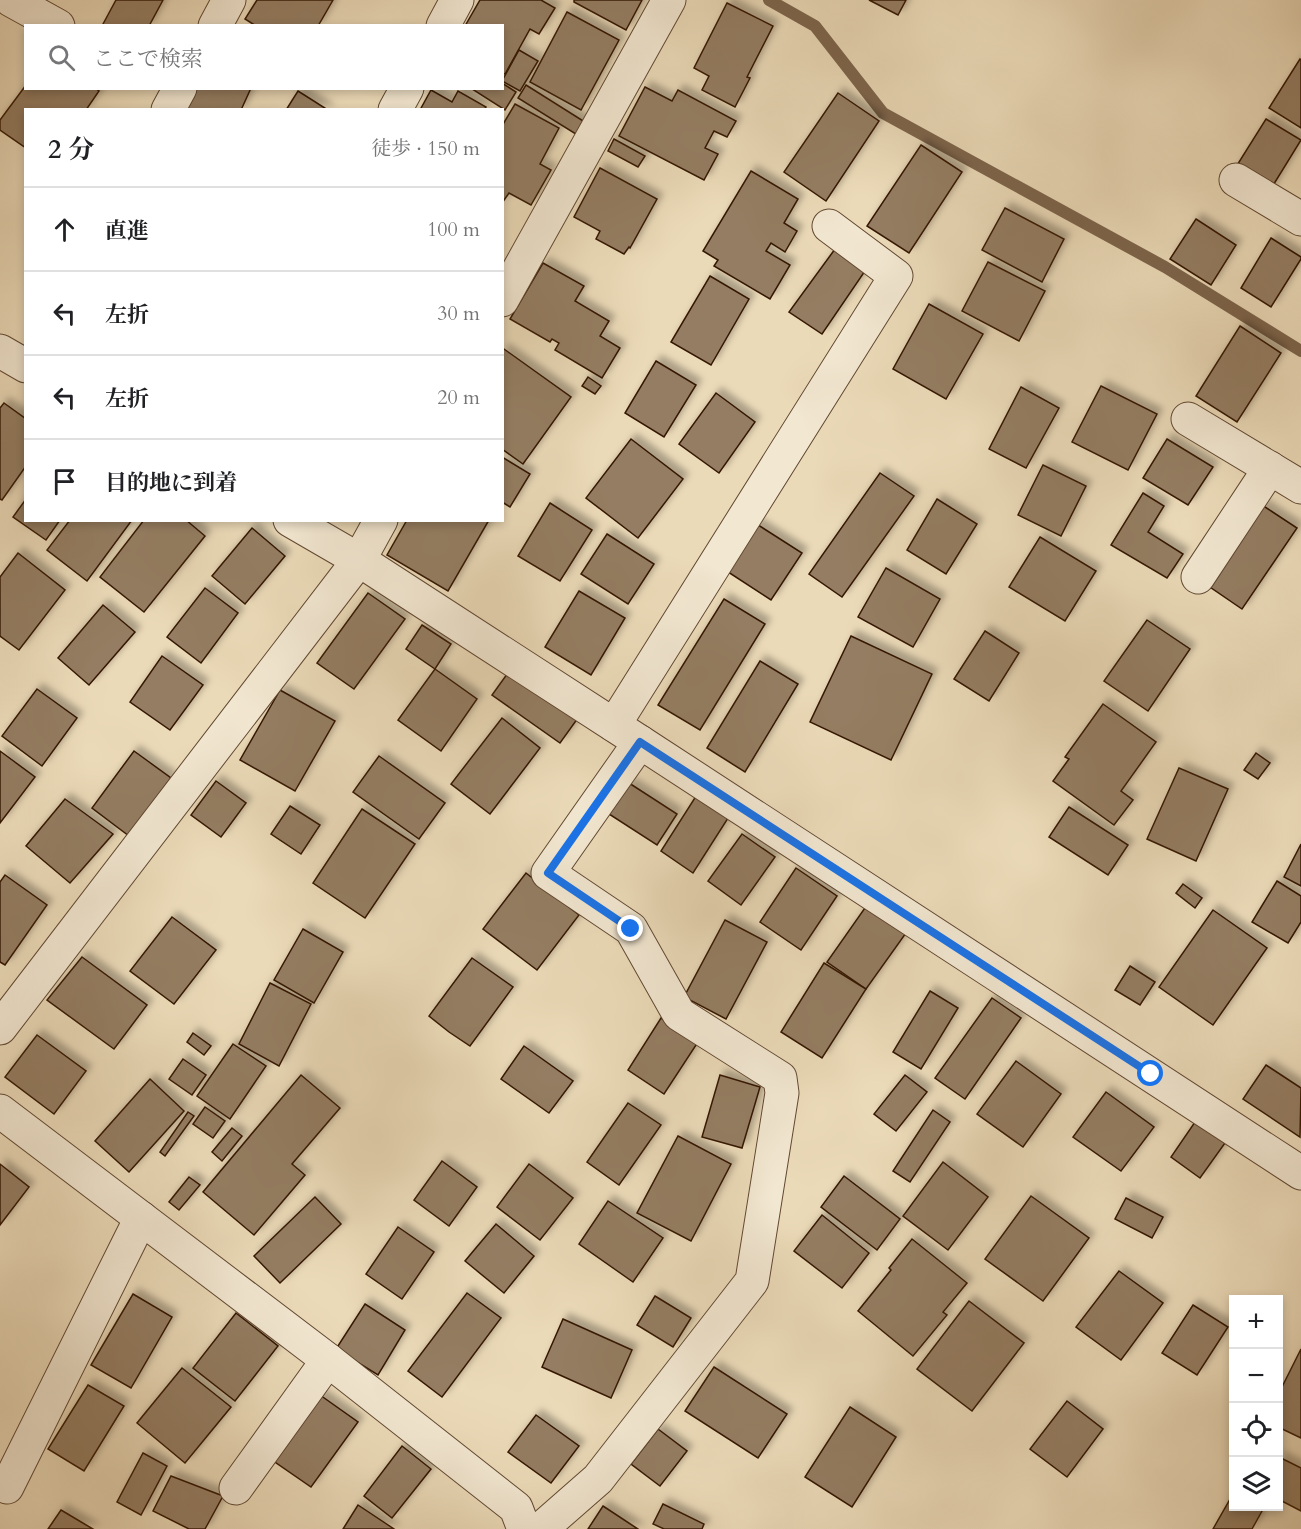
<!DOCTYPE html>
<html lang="ja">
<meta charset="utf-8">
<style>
:root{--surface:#fff;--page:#f6f6f6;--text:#202124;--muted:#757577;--line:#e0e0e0}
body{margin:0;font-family:Cardo,"Noto Serif JP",serif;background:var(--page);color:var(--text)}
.controls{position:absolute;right:18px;bottom:18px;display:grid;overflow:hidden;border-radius:0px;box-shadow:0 3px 9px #0003}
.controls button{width:54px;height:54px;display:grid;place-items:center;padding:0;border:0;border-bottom:2px solid var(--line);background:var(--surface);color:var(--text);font:30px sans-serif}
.stop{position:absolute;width:18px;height:18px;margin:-14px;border:4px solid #1a73e8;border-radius:50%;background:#fff}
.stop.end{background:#1a73e8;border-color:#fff;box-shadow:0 2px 6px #0008}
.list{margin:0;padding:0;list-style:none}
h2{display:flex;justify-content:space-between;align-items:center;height:78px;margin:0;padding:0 24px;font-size:26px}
h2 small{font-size:20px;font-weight:400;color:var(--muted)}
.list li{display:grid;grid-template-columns:39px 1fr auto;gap:18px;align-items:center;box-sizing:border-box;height:84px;padding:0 24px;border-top:2px solid var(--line)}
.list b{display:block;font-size:22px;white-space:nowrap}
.list em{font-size:20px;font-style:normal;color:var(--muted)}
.icon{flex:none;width:33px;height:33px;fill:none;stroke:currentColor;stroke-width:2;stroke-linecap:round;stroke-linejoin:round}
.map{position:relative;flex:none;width:1301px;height:1529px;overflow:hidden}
.search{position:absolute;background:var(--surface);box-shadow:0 3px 9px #0003;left:24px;top:24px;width:480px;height:66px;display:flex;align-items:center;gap:15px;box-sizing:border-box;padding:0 21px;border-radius:0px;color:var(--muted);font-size:22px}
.panel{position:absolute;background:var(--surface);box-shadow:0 3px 9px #0003;left:24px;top:108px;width:480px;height:414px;border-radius:0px}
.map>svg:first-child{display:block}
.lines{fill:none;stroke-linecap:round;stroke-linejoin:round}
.stream{stroke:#7d654c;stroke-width:12}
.building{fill:#947d62;stroke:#351805;stroke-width:1.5;filter:url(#shadow)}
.minor-casing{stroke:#624832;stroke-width:35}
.minor{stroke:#f2e7d1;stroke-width:33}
.route{stroke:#1a73e8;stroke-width:8}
</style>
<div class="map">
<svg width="1301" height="1529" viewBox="0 0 1301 1529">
<defs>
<filter id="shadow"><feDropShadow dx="5.5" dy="-5.5" stdDeviation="3" flood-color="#0004"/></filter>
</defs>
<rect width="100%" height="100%" fill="#ebdab8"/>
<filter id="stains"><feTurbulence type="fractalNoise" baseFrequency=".00333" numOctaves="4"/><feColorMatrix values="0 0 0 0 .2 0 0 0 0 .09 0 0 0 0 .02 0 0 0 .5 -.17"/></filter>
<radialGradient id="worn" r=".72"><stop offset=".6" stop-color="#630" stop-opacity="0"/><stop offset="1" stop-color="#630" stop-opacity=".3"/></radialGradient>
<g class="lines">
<!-- stream -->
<polyline class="stream" points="769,0 815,26 883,113 1165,267 1301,351"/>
</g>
<!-- building -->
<g class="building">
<polygon points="116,0 163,0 149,26 105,26 103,24"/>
<polygon points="257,0 333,0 318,26 256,26 245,19"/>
<polygon points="480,0 541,0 555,8 539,34 530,29 505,74 502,73 502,26 465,26"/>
<polygon points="574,0 642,0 626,30 574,2"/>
<polygon points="869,0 906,0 898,15"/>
<polygon points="727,3 773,26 747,77 750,78 735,107 702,90 709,76 694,68"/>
<polygon points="567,12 619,40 581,110 530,82"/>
<polygon points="519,50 538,61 520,91 502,81"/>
<polygon points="1300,59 1301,60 1301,128 1269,108"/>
<polygon points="502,83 516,92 505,110 472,89 502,88"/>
<polygon points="26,85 26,88 95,88 99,91 86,110 26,110 26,148 0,130 0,120"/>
<polygon points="526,85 588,124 579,136 518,98"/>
<polygon points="645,87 672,101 678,90 736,121 727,137 714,131 705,148 718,154 704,180 619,136"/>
<polygon points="197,88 251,88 241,110 186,110"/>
<polygon points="431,90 452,102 458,91 486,107 484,110 420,110"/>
<polygon points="298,91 328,110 286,110"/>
<polygon points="838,93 879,121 826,201 784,172"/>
<polygon points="515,104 559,128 540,164 551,170 531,205 509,193 502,203 502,126"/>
<polygon points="1266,119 1301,140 1269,192 1234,170"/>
<polygon points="614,139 645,156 638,167 608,151"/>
<polygon points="921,145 962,172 909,253 867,226"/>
<polygon points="600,168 657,199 630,248 629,247 624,254 596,239 600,231 574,217"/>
<polygon points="751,171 798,199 784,223 797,231 785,252 771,243 766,251 790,265 770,299 714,266 718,260 703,251"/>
<polygon points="1005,208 1064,239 1042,282 982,250"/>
<polygon points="1196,219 1236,245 1211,285 1170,259"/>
<polygon points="1271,238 1301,257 1301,259 1271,307 1241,288"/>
<polygon points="835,249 865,271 822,334 789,312"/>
<polygon points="988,262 1045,291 1019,341 962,311"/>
<polygon points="543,263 584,286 575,301 609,321 600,336 620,348 602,378 555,350 559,343 552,339 550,342 510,319"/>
<polygon points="710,276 749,299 711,365 671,342"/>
<polygon points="929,304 983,334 946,399 893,369"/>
<polygon points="1240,326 1281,353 1237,422 1196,396"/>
<polygon points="504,349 571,397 523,464 502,449 502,351"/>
<polygon points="656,361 696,385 664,437 625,413"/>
<polygon points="588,377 601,386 595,394 582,386"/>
<polygon points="1101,386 1157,414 1128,470 1072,442"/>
<polygon points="1021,387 1059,408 1026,468 989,449"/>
<polygon points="716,393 755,422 719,473 679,444"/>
<polygon points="4,403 26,419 26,466 2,500 0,499 0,408"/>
<polygon points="631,439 683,479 638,538 586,498"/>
<polygon points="1167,439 1213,467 1188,505 1143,478"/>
<polygon points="502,457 530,474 510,507 502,502"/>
<polygon points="1043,465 1086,486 1061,536 1018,515"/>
<polygon points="880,473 914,496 842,597 809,574"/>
<polygon points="1143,493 1164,506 1148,532 1183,554 1167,578 1111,545"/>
<polygon points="26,499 26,520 60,520 46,540 13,517"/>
<polygon points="937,499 977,524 946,574 907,550"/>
<polygon points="550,503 592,530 560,581 518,556"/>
<polygon points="1262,505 1297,528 1242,609 1207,585"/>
<polygon points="70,520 132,520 87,581 47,550"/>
<polygon points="144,520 186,520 205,536 144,612 100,577"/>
<polygon points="407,520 489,520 448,591 387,555"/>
<polygon points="755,523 802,553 771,600 725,570"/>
<polygon points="252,528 285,556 245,604 212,576"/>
<polygon points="607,534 654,564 628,604 581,574"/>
<polygon points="1040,537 1096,571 1065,621 1009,587"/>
<polygon points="18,553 65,590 19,650 0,636 0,577"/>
<polygon points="886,568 940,599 913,647 858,617"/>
<polygon points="205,588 238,613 201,663 167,637"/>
<polygon points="579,591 625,618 591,675 545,647"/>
<polygon points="368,593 405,619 354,689 317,663"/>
<polygon points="724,599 765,624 700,730 658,705"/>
<polygon points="103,605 135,632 89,685 58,658"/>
<polygon points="1147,620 1190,649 1148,711 1104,681"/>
<polygon points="422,625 451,644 435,669 406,649"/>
<polygon points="985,631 1019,653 989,701 954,679"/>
<polygon points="851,636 932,674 891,760 810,722"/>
<polygon points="162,656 203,685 170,730 130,702"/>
<polygon points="760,661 798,684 745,772 707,748"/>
<polygon points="435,669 477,699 441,751 398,720"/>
<polygon points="510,670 578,718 560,743 492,695"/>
<polygon points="37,689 77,718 42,766 2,736"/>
<polygon points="280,690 335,721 295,791 240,760"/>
<polygon points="1103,704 1156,742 1121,791 1133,800 1114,825 1053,781 1069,759 1065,757"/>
<polygon points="502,718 540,748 490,814 451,784"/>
<polygon points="0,751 35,777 0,823"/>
<polygon points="134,751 171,778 129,836 92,808"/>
<polygon points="1256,753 1270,763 1258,779 1244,770"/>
<polygon points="379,756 445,803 419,839 353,792"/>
<polygon points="1179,768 1228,789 1196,861 1147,839"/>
<polygon points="216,781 246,803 221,837 191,815"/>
<polygon points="629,783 677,814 657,845 609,814"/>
<polygon points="698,793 730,815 693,873 661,851"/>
<polygon points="65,799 113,834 70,883 26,846"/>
<polygon points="290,806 320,825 301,854 271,834"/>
<polygon points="1069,807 1128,845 1108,875 1049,837"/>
<polygon points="362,809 415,844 365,918 313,883"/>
<polygon points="742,834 775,857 741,905 708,881"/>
<polygon points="1301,844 1301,886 1284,877"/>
<polygon points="796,868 837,896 801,950 760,922"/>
<polygon points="526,873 579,915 537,970 483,929"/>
<polygon points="5,875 47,905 5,965 0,962 0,882"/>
<polygon points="1277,881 1301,896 1301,922 1288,943 1252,922"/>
<polygon points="1183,884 1202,898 1195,908 1176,893"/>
<polygon points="867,905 906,933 866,989 827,962"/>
<polygon points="1213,910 1267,948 1213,1025 1159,987"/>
<polygon points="172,917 216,950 174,1004 130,971"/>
<polygon points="725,920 767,942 726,1019 684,997"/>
<polygon points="303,929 343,952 314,1003 274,980"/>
<polygon points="82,957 147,1005 114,1049 47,1000"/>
<polygon points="472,958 513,987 470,1046 449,1032 429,1016"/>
<polygon points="824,963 866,989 822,1058 781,1032"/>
<polygon points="1130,966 1155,982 1140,1005 1115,990"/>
<polygon points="270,983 311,1004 279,1066 239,1044"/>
<polygon points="930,991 958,1008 921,1069 893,1052"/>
<polygon points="992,998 1021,1018 965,1099 935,1078"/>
<polygon points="661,1018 698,1042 664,1094 628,1070"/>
<polygon points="193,1033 211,1046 204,1055 187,1042"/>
<polygon points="37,1035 86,1071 54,1114 5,1077"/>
<polygon points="233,1044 266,1066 230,1119 197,1096"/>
<polygon points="524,1046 573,1081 549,1113 501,1079"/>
<polygon points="183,1059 206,1075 192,1095 169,1079"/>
<polygon points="1016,1061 1061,1094 1023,1147 977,1114"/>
<polygon points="1266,1065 1301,1088 1300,1137 1243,1099"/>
<polygon points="301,1075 340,1108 292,1164 305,1175 254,1235 203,1192"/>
<polygon points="720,1075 760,1087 742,1148 702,1137"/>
<polygon points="905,1075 927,1092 896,1131 874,1114"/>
<polygon points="150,1079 184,1111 129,1172 95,1141"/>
<polygon points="1106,1092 1154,1127 1121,1171 1073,1137"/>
<polygon points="628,1103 661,1125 619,1185 587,1162"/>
<polygon points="205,1107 225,1121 213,1138 193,1124"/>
<polygon points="933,1110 950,1122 910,1182 893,1171"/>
<polygon points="188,1112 194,1116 165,1156 160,1152"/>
<polygon points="1195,1122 1225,1143 1200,1178 1171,1157"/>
<polygon points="232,1128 242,1136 222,1161 212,1152"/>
<polygon points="678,1136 731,1164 691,1241 637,1213"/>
<polygon points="442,1161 477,1187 449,1226 414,1200"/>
<polygon points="943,1162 988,1197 948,1250 903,1216"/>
<polygon points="0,1164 29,1187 0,1225"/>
<polygon points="529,1164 573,1198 540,1240 497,1207"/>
<polygon points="844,1176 900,1219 877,1250 821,1207"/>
<polygon points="189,1177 200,1185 179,1210 169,1202"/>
<polygon points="1031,1196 1089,1238 1043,1301 985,1259"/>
<polygon points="315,1197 341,1224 280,1283 254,1256"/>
<polygon points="1126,1198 1163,1217 1152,1238 1115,1219"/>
<polygon points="608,1201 663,1238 633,1282 579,1244"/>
<polygon points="822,1215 869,1253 842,1288 794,1251"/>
<polygon points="496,1224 534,1256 504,1293 465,1261"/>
<polygon points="398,1227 434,1252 402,1299 366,1274"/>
<polygon points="912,1239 967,1283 943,1312 947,1315 913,1356 858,1311 891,1270 889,1268"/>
<polygon points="1119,1271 1163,1303 1121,1360 1076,1327"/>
<polygon points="467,1293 501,1318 442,1397 408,1371"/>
<polygon points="133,1294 172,1317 131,1388 91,1365"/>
<polygon points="655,1296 691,1318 673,1347 637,1325"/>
<polygon points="969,1301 1024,1343 972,1411 917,1369"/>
<polygon points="365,1304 405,1330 378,1375 336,1349"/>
<polygon points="1193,1305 1228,1327 1197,1375 1162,1353"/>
<polygon points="236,1313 278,1346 235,1401 193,1368"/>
<polygon points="563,1319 632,1350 611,1398 542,1367"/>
<polygon points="1301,1349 1301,1438 1278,1427 1278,1395"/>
<polygon points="714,1367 787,1414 758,1458 685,1411"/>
<polygon points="182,1368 231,1407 185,1463 137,1423"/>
<polygon points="88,1385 124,1406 84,1471 48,1449"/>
<polygon points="320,1395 358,1422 311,1487 272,1460"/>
<polygon points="1067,1401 1103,1429 1067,1477 1030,1449"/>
<polygon points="850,1407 896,1437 852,1507 805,1477"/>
<polygon points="536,1415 579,1446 551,1483 508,1452"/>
<polygon points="658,1429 687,1451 660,1486 631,1464"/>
<polygon points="402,1446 431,1469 392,1518 364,1496"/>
<polygon points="143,1453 167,1466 141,1515 117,1502"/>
<polygon points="1279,1457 1301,1468 1301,1511 1278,1499"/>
<polygon points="171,1476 223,1496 205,1529 189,1529 153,1511"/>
<polygon points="1233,1494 1234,1506 1255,1506 1262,1511 1252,1529 1213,1529"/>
<polygon points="663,1504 704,1524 702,1529 664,1529 653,1524"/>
<polygon points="358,1505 394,1529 343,1529"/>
<polygon points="603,1506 638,1529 588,1529"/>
<polygon points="61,1510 93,1529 48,1529"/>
</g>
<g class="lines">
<defs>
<g id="minor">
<polyline points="11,0 58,26"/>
<polyline points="215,26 229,0"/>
<polyline points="443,26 457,0"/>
<polyline points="168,110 180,88"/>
<polyline points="395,110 407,88"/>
<polyline points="1236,180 1301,219"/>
<polyline points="502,300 669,0"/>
<polyline points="0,351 26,366"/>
<polyline points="1188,419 1301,487"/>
<polyline points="290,520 359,560 640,742 1301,1173"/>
<polyline points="1198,577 1270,468"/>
<polyline points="614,725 896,276 829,226"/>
<polyline points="0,1028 359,560 381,520"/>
<polyline points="0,1111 328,1360 516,1508 524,1529"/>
<polyline points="7,1487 141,1218"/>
<polyline points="236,1488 328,1360"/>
<polyline points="541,1529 598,1479 752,1281 782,1093 780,1078 679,1014 631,929 548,873 640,742"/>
</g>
</defs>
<!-- minor casing -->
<use href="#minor" class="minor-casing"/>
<!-- minor -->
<use href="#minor" class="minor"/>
</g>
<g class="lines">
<!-- route -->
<polyline class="route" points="631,929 548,873 640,742 1151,1074"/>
</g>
<rect width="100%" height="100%" filter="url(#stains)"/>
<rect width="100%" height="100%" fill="url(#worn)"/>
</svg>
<div class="controls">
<button>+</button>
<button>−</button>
<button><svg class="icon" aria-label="locate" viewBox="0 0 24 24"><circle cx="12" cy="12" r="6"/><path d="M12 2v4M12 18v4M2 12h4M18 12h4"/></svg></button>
<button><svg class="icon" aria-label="layers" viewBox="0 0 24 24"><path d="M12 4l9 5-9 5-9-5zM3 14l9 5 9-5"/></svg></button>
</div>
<div class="stop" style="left:1151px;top:1074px"></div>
<div class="stop end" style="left:631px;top:929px"></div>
<div class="search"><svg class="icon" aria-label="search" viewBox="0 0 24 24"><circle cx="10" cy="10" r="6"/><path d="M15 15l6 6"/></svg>ここで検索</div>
<section class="panel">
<h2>2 分<small>徒歩 · 150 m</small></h2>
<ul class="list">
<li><svg class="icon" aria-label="ahead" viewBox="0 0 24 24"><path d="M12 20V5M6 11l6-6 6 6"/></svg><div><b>直進</b></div><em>100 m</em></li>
<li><svg class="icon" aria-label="left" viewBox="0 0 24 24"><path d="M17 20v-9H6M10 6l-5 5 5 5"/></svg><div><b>左折</b></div><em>30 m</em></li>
<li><svg class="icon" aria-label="left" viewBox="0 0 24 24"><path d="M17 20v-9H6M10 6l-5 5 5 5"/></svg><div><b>左折</b></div><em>20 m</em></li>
<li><svg class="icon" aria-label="arrive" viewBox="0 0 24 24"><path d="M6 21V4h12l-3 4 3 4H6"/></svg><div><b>目的地に到着</b></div></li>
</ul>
</section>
</div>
